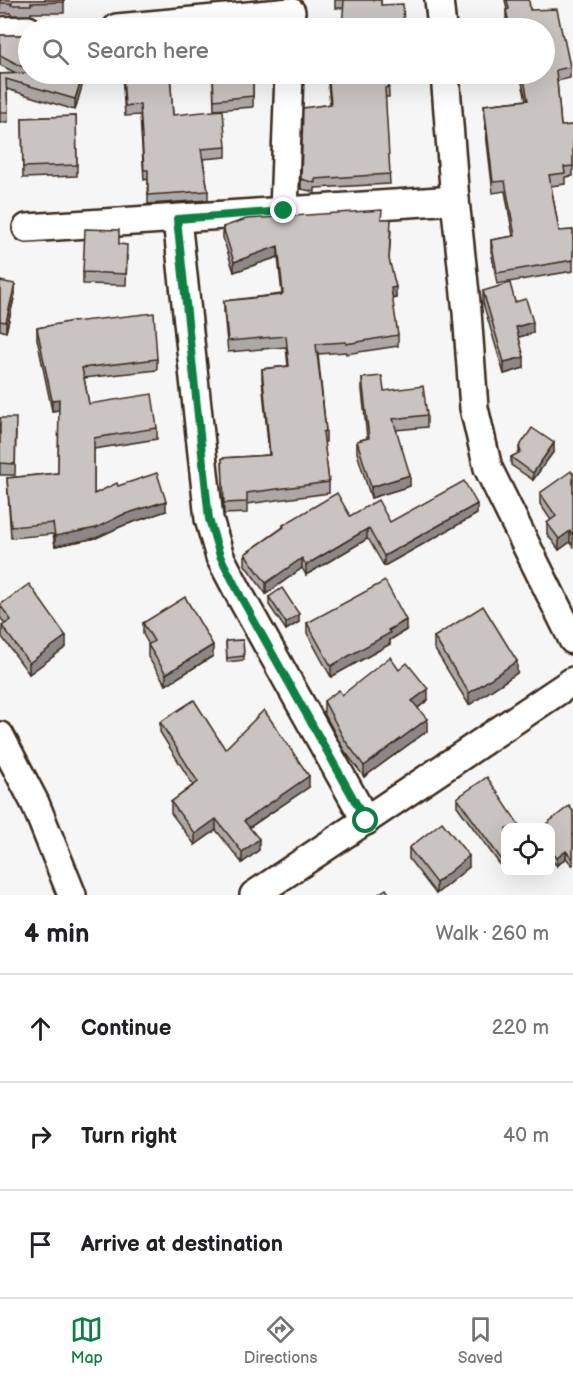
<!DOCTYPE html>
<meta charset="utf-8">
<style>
:root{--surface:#fff;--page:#f2f2f2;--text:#202124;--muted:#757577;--line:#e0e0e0;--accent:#0b8043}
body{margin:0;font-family:"Balsamiq Sans",sans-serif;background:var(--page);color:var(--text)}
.controls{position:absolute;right:18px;bottom:18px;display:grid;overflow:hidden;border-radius:12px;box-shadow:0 6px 24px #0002}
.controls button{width:54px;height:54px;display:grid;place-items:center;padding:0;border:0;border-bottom:2px solid var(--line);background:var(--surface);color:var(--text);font:30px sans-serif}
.stop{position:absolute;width:18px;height:18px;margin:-14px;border:4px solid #0b8043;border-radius:50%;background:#fff}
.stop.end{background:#0b8043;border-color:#fff;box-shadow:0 2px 6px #0008}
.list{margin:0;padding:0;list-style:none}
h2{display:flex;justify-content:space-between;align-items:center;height:78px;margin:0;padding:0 24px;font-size:26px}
h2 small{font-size:20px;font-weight:400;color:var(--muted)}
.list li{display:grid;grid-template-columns:39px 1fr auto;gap:18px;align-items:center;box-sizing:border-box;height:108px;padding:0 24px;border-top:2px solid var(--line)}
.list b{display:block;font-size:22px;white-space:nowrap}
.list em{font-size:20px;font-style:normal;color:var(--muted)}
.icon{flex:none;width:33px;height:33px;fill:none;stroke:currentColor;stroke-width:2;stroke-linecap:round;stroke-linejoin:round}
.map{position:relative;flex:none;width:573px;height:895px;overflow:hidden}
.search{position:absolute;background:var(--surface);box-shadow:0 6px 24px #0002;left:18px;right:18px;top:18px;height:66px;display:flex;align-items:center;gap:15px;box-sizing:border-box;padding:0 21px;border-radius:33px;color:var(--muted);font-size:22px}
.sheet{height:402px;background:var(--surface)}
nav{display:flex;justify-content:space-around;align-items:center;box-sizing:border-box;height:84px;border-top:2px solid var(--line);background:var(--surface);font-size:16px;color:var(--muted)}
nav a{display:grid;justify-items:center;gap:3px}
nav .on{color:var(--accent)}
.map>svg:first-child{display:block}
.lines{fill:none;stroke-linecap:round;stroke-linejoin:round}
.minor-casing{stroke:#3b2a1e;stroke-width:32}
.minor{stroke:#fff;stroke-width:27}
.wall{fill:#ada8a6;stroke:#3b2a1e;stroke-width:1.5}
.shaded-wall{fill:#8d8887;stroke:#3b2a1e;stroke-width:1.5}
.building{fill:#c9c3c1;stroke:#3b2a1e;stroke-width:1.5}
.route{stroke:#0b8043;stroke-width:8}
</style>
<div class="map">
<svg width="573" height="895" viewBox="0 0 573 895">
<rect width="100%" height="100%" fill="#f7f6f6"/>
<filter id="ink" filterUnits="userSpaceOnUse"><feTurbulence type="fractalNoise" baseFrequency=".0167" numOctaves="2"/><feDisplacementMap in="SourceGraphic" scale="12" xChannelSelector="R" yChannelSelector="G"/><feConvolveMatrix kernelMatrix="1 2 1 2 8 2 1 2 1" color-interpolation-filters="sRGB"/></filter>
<g filter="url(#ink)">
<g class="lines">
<defs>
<g id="minor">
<polyline points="439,0 442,28"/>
<polyline points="117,28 291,12"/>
<polyline points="0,31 28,30"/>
<polyline points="445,74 455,200 467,312 474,408 488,468 573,640"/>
<polyline points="284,211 289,74"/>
<polyline points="177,219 209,519 220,557 242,599 366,821"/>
<polyline points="27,228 455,200"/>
<polyline points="0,736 35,803 72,895"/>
<polyline points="254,895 573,681"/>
</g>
</defs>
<!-- minor casing -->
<use href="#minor" class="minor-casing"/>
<!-- minor -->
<use href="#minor" class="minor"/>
</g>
<!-- wall -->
<g class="wall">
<polygon points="0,0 64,0 64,13 31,13 31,15 11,15 11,13 0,13"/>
<polygon points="335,0 381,0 381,5 343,8 335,8"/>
<polygon points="505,0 529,0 530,10 563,38 570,67 570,78 557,81 561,126 573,125 573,176 565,177 565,184 551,186 559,231 573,230 573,271 497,284 491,251 491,240 513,236 505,191 493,193 484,116 484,105 526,100 520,74 544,74 544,28 508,28 506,21 506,10 507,10"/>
<polygon points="0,35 28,35 28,74 85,74 75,110 7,89 8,122 0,122 0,74 16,73 0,65"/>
<polygon points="122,74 170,74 173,115 226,147 226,157 203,159 208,191 208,200 148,204 148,179 144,180 140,115 125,116"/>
<polygon points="213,74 253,74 253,107 214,110"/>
<polygon points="327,74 388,74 389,97 385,97 390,184 315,188 315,192 301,189 301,179 330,104"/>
<polygon points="76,116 77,176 23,178 22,118"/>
<polygon points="382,219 391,230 389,261 396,298 392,299 398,335 398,346 346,354 346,352 318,354 326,431 326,442 324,442 329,482 329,493 247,504 247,513 224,514 222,458 269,455 262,379 262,369 288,366 286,347 228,352 224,312 224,301 282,294 278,257 234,272 223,238 223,227"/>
<polygon points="119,244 127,256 126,285 83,284 83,272"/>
<polygon points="0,281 15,294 6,332 0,330"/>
<polygon points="483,291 515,302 533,333 519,337 524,368 504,374 483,303"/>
<polygon points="73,322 157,359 157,370 84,378 89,404 157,428 157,439 94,449 94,494 118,486 166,511 122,526 96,538 55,546 53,534 11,538 7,478 58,473 59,410 52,411 37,339 37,328"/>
<polygon points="362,378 427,415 427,427 396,430 410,486 371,498 357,453 357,441 367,438 362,390"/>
<polygon points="0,418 16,430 15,475 0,475"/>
<polygon points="519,447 554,451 533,480 511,465 511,457 519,453"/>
<polygon points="573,473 573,546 570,542 559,550 547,534 547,523 551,520 540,504 540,493"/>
<polygon points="477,514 384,566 369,540 367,539 306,575 302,568 266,594 245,565 245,554 283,527 283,525 350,516 390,522"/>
<polygon points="269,597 299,622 286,630 269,605"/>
<polygon points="0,605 66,647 29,674 2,637 2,626 5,624 0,617"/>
<polygon points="143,623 213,656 166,685 148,657 148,645 149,645 143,634"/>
<polygon points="307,623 406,630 390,640 390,644 331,677 307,633"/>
<polygon points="434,637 517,673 469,705 434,648"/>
<polygon points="243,640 244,660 227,662 226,641"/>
<polygon points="399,670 428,700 418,708 427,731 364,777 344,750 324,713 324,701 342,695"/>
<polygon points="160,722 225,749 309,787 249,828 259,850 242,863 216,830 195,845 171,813 171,802 193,785 160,732"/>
<polygon points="457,798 521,828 504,870 457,806"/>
<polygon points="573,811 573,865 572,865 566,858 557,866 550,858 550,828"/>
<polygon points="409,848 469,867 436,894 409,859"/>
</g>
<!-- shaded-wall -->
<g class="shaded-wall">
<polygon points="83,74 85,74 85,76 75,110 75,99"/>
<polygon points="278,246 278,257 234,272 234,262"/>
<polygon points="15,284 15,294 6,332 6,322"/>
<polygon points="396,287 396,298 391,299 391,288"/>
<polygon points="533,322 533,333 516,338 516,327"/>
<polygon points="524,357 524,368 504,374 504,362"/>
<polygon points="59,399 59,410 52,411 52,400"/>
<polygon points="554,443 554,451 533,480 533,473"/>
<polygon points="410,475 410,486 371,498 371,487"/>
<polygon points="166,501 166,511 122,526 96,538 55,546 55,536"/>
<polygon points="477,504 477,514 384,566 384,556"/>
<polygon points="367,529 367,539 306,575 306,565"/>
<polygon points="570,531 570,542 559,550 559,539"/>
<polygon points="302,558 302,568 266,594 266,583"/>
<polygon points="299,614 299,622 286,630 286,623"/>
<polygon points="406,620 406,630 390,640 390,644 331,677 331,666"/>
<polygon points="66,636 66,647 29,674 29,663"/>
<polygon points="213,645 213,656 166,685 166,674"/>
<polygon points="517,661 517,673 469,705 469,693"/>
<polygon points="428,689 428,700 412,712 412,701"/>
<polygon points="427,719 427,731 364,777 364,766"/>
<polygon points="309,776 309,787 244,831 244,821"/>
<polygon points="216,819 216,830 195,845 195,834"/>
<polygon points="259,839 259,850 242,863 242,852"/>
<polygon points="566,851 566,858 557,866 557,858"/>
<polygon points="469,856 469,867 436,894 436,883"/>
</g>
<!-- building -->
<g class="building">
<polygon points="0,0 64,0 64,2 31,3 31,5 11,5 12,3 0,3"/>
<polygon points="344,0 381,0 381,5 403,4 404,28 342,28"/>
<polygon points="507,0 529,0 530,10 557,9 563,38 564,38 570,67 556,70 561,126 573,125 573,166 564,167 565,173 549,175 559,231 573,230 573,260 497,273 491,240 515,236 505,181 493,182 484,105 528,100 523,74 544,74 544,28 510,28 506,10 509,9"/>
<rect x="62" y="23" width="25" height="5"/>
<polygon points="0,35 28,35 28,70 0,55"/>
<polygon points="28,73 28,74 83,74 75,99 6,79 8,112 0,112 0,74"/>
<polygon points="123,74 170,74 173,115 223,110 226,147 201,149 208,191 148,195 148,170 144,170 140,105 125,106"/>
<polygon points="213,74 253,74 253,96 214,100"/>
<polygon points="328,74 388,74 389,87 385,88 390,174 315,179 315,183 301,179 303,108 331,104"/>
<polygon points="76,116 77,165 23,167 22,118"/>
<polygon points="382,210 381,219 391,219 389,259 396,287 391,288 398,335 346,344 346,342 316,344 326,431 323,432 329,482 247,493 247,502 224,503 222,458 270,455 262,369 289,366 286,336 228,341 224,301 281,295 283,293 278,246 234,262 223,227 246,219"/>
<polygon points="85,229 119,230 119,244 127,245 126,274 83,272"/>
<polygon points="0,281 15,284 6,322 0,321"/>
<polygon points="510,283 515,302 526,299 533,322 516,327 524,357 504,362 483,291"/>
<polygon points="154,313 157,359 82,368 89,404 152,394 157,428 94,438 94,494 117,483 118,486 157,473 166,501 122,515 96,528 55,536 53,523 11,527 7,478 58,473 59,399 52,400 37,328 73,321 73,322"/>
<polygon points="382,376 384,391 423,386 427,415 393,419 410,475 371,487 357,441 369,438 362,378"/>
<polygon points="0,418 16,418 15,464 0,463"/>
<polygon points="532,428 554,443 533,473 511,457 521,452 519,447"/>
<polygon points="571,471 572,473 573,473 573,535 570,531 559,539 547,523 556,516 540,493"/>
<polygon points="464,481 477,504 384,556 369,529 367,529 306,565 302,558 266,583 245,554 284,527 283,525 337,493 350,516 378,500 390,522"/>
<polygon points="385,581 406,620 388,630 390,633 331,666 307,623"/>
<polygon points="29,584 66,636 29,663 2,626 11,620 0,605"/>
<polygon points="282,588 299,614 286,623 269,597"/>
<polygon points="185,597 213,645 166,674 148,645 154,641 143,623"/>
<polygon points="483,606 517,661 469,693 434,637"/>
<polygon points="243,640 244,656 227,658 226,641"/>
<polygon points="390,657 399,670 407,663 428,689 412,701 427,719 364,766 344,739 324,701 339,690 342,695"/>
<polygon points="194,700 225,749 264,710 309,776 244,821 259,839 242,852 216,819 195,834 171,802 198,782 160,722"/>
<polygon points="487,777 521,828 506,828 506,862 504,863 457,798"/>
<polygon points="569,806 573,811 573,857 572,858 566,851 557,858 550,850 550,828 541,828"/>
<polygon points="442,822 469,856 436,883 409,848"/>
<polygon points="386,889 390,895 377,895"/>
</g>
</g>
<g class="lines" filter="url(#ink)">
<!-- route -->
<polyline class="route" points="284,211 177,219 209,519 220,556 242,599 366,821"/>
</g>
</svg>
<div class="controls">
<button><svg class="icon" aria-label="locate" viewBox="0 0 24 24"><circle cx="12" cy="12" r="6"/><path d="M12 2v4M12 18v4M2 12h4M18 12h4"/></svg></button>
</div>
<div class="stop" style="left:366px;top:821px"></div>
<div class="stop end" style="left:284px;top:211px"></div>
<div class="search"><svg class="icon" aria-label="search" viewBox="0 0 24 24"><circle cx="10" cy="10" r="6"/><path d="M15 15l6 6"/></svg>Search here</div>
</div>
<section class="sheet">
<h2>4 min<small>Walk · 260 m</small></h2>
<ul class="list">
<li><svg class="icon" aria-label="ahead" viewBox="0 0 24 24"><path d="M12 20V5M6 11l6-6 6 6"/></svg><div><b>Continue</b></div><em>220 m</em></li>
<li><svg class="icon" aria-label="right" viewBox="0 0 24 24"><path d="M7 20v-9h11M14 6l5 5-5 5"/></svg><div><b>Turn right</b></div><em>40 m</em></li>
<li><svg class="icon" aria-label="arrive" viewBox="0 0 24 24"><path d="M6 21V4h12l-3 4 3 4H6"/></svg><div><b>Arrive at destination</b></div></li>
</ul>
</section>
<nav>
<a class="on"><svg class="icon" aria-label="map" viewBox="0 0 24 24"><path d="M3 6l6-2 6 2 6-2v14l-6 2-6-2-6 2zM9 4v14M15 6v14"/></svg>Map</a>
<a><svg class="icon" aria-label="directions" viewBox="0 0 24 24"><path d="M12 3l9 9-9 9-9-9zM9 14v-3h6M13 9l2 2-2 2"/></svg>Directions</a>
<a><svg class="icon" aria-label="saved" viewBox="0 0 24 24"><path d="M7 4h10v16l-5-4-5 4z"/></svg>Saved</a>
</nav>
